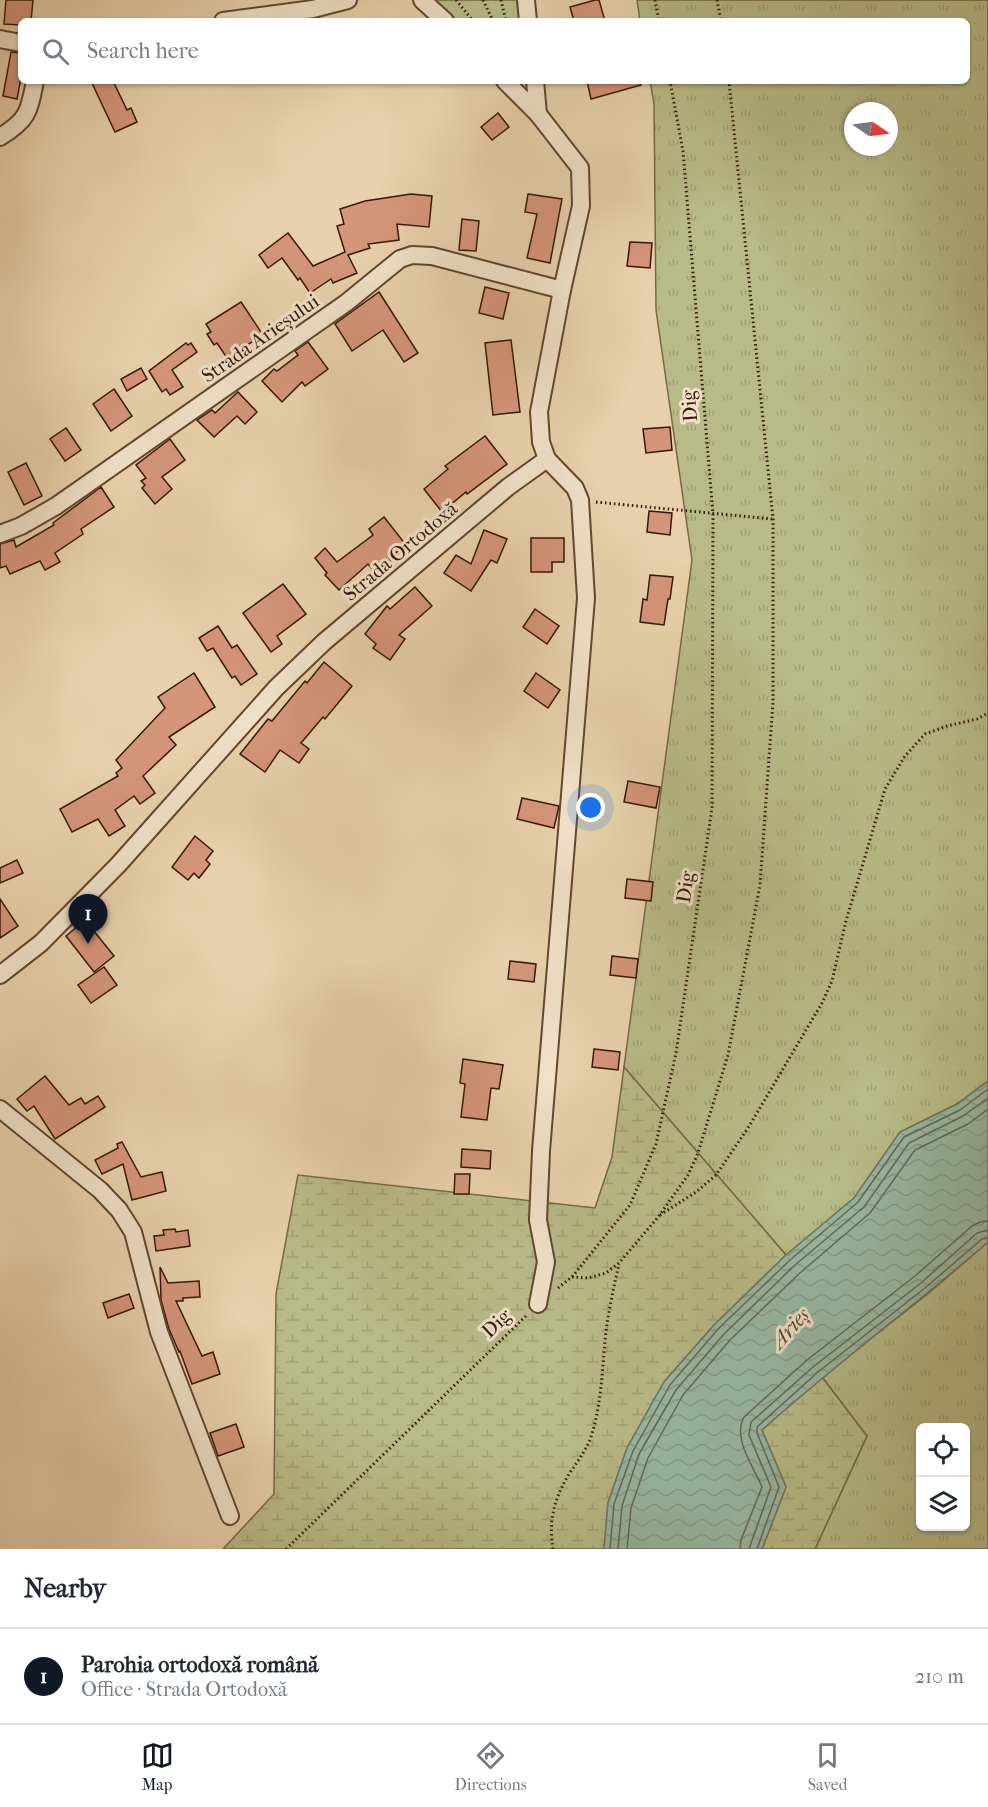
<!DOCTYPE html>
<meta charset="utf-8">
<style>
:root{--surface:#fff;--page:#f6f6f7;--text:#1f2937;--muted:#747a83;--line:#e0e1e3;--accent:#111827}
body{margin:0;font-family:"IM FELL French Canon",serif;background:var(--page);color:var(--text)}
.controls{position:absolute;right:18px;bottom:18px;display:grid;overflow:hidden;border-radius:9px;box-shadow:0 2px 4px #0004}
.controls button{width:54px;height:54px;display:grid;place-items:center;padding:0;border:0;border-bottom:2px solid var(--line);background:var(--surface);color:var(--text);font:30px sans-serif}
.compass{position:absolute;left:844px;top:102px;width:54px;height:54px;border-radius:50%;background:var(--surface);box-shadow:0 2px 4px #0004;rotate:103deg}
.you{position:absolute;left:591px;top:808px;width:21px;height:21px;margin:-15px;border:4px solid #fff;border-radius:50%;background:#1a73e8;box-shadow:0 0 0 9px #1a73e833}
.badge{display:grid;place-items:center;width:39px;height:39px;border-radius:50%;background:var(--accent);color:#fff;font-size:20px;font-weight:700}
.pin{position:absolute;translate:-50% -50px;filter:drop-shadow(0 2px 3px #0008)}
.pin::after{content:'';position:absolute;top:32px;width:21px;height:18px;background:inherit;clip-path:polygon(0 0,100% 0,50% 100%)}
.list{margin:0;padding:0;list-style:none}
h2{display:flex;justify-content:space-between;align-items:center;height:78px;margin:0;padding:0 24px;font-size:26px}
h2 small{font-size:20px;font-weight:400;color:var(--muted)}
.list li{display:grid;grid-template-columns:39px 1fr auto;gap:18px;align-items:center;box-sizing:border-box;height:96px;padding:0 24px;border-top:2px solid var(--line)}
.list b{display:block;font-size:22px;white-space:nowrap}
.list p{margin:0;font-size:20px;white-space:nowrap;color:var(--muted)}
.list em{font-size:20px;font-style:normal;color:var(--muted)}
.icon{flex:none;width:33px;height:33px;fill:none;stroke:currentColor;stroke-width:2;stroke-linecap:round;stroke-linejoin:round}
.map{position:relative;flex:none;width:988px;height:1549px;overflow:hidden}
.search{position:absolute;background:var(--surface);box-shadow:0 2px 4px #0004;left:18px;right:18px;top:18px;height:66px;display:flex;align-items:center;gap:15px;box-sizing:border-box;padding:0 21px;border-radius:9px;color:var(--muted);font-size:22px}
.sheet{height:174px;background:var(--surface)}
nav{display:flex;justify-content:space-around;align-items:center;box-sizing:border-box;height:84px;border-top:2px solid var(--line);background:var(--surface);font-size:16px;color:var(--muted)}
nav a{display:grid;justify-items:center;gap:3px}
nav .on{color:var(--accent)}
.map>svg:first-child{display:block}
.grass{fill:url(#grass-tufts);stroke:#766846;stroke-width:1.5;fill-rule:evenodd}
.wetland{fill:url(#wetland-marsh);stroke:#766846;stroke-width:1.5}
.park{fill:#b7bb87;stroke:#766846;stroke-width:1.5}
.water{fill:url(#water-waves);stroke:#717764;stroke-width:1.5}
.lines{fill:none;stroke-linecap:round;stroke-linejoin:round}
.shore{stroke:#676754;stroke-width:1.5}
.building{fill:#d59579;stroke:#361606;stroke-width:1.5}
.minor-casing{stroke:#62452f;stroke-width:20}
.path{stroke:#361606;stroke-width:3;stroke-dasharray:1.5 3;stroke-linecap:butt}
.minor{stroke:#f0e1c8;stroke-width:16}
.labels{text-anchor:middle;stroke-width:6;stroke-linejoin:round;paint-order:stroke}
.street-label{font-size:20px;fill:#361606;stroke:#f0e1c8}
.water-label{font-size:21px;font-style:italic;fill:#534735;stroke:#f0e1c8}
</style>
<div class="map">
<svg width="988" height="1549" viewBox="0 0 988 1549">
<defs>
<pattern id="grass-tufts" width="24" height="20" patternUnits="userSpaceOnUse" patternTransform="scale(1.5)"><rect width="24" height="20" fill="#b7bb87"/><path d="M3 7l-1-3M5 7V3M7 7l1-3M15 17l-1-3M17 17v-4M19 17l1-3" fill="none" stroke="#9ea073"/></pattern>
<pattern id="wetland-marsh" width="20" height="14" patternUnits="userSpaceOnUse" patternTransform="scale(1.5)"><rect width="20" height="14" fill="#b7bb87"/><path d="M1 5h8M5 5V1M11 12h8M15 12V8" fill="none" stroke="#9ea073"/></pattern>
<pattern id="water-waves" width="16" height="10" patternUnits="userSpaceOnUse" patternTransform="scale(1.5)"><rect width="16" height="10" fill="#98b8a3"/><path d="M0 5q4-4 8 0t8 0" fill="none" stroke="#849d8b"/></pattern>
</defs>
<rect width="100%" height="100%" fill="#e8d1aa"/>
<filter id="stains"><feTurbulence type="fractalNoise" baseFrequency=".00333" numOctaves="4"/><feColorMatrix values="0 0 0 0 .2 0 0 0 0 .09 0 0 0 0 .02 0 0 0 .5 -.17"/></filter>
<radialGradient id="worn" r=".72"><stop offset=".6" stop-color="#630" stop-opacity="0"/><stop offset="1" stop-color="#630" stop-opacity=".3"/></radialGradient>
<!-- grass -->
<g class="grass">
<path d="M637,0H988V1081L957,1104L900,1132L854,1198L786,1255L624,1067L692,560L656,310L654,104L650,81H967V21H640ZM853,111H889V147H853Z"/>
<path d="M988,1242V1549H815L867,1436L822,1377L929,1293ZM920,1428H966V1526H920Z"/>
</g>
<!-- wetland -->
<g class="wetland">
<polygon points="624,1067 786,1255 714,1325 664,1382 627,1448 608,1503 604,1549 223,1549 274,1494 276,1294 298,1175 595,1208 612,1157"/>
<polygon points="822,1377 867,1436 815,1549 762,1549 786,1487 762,1430"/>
</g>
<!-- park -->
<polygon class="park" points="433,0 518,0 521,21 453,21"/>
<!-- water -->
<path class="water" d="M988,1081V1242C914,1306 835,1365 762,1430L786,1487L762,1549H604L608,1503L627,1448L664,1382L714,1325L786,1255L854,1198L900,1132L957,1104Z"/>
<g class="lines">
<!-- shore -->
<g class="shore">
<polyline points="610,1549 614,1504 633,1451 670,1385 718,1329 790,1260 858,1202 904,1137 960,1110 988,1089"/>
<polyline points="618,1549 622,1506 639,1454 676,1390 724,1334 795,1265 864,1207 909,1143 963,1116 988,1098"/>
<polyline points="627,1549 631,1508 648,1458 683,1395 730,1340 801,1272 870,1213 915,1150 968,1124 988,1109"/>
<path d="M740,1549L741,1540L762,1487C754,1467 732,1439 744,1417L807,1360L915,1276L972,1226L980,1222L988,1221"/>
<polyline points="749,1549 771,1487 749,1435 751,1422 813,1367 921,1283 977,1233 988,1230"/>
<polyline points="757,1549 779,1487 757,1433 757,1427 818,1372 925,1288 982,1239 988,1238"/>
</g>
</g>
<!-- building -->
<g class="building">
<polygon points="6,0 33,0 31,21 21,21 21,25 4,24"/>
<polygon points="595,0 599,0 605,21 574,21 570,7"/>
<polygon points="11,52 21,53 21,78 17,99 3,96"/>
<polygon points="91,81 113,81 127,110 131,108 137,122 115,132"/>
<polygon points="587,81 640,81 641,85 591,99"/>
<polygon points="498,113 509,127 492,140 481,127"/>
<polygon points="411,194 432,196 429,227 397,224 399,240 368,244 370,248 348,255 357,273 333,283 331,279 310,293 300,278 298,280 282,258 268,268 259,255 288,233 313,266 345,252 337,226 344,224 340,209 365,201"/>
<polygon points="528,194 562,199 550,263 527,258 537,214 525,212"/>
<polygon points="462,219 479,221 476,251 459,250"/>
<polygon points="630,242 652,243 650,268 627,266"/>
<polygon points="485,287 509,293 503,319 479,313"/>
<polygon points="379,292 418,353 404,362 383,330 352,351 335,324"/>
<polygon points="241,302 263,335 227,358 217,343 214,345 207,334 211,332 206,324"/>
<polygon points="511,340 520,412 493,415 485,343"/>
<polygon points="308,342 328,369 305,386 302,382 282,402 262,381 274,369 277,371 298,355 295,351"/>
<polygon points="186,343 188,345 191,343 197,352 172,370 183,387 170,395 166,389 162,392 149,371"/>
<polygon points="141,368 147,379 127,391 121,379"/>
<polygon points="114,389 132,416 111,431 93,404"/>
<polygon points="238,392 257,412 245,424 237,416 214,437 197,420 212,410 215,413"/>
<polygon points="670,427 672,450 646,453 643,429"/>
<polygon points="66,428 81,450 65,461 50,439"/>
<polygon points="485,436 507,464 467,494 466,492 442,512 424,489 448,469 445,466"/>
<polygon points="170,439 185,460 162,477 172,489 155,504 142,488 145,485 141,481 146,478 136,465"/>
<polygon points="26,463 42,496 24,505 8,472"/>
<polygon points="101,487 114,507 81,529 83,534 55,553 60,562 45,570 40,561 10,574 6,566 0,568 0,544 14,540 16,547 54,525 53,523"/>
<polygon points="649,511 672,513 670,535 647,532"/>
<polygon points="384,517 406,545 389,558 393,564 378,576 368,564 339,590 325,575 327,573 315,558 325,548 337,562 373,535 369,529"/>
<polygon points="484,530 507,539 497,563 491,560 471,591 444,573 456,555 471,564"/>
<polygon points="531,538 564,538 564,562 552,562 552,572 531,572"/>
<polygon points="650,575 673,577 670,599 668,599 664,625 640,622 643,599 647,600"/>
<polygon points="283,584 306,614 277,636 282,644 271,652 243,613"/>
<polygon points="415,587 432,606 399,635 405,639 390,660 373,648 376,644 365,634 387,606 390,609"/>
<polygon points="535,609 559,626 547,644 523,627"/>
<polygon points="218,626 232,648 237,645 257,674 241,685 235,676 232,678 213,648 207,651 199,638"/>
<polygon points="324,662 352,686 325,719 323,717 301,743 309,749 299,763 280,750 265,772 240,754 268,719 272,721 305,681 307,683"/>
<polygon points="194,673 215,707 169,737 176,745 143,776 155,793 140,804 134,796 115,810 125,826 109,836 98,819 72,832 60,809 118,776 116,773 122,768 116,760 165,708 158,697"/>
<polygon points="536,673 560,690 548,708 524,691"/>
<polygon points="628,781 660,787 656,808 624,802"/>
<polygon points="522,798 559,806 554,828 517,819"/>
<polygon points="195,836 213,851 206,860 210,864 199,878 194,873 188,880 172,867"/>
<polygon points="17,860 23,873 0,883 0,868"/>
<polygon points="627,879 653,882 651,901 625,898"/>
<polygon points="0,899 18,926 0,938"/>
<polygon points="85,920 114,956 94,972 66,936"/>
<polygon points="612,956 638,959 636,978 610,975"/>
<polygon points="510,961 536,964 534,982 508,979"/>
<polygon points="104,967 117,985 91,1003 78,985"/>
<polygon points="594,1049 620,1052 618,1070 592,1067"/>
<polygon points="463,1059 503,1065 499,1089 491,1088 487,1120 461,1117 465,1084 460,1083"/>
<polygon points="45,1076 69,1105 81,1098 85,1104 98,1096 105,1107 55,1139 34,1106 27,1111 17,1099"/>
<polygon points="122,1142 141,1177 162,1172 166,1191 132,1200 123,1164 102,1174 95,1160 118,1148 117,1144"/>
<polygon points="462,1149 491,1151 490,1169 461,1167"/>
<polygon points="455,1174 470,1174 469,1194 454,1194"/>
<polygon points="175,1229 176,1232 188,1230 190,1246 156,1251 154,1236 164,1235 163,1230"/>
<polygon points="160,1267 168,1283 199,1281 200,1297 183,1298 183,1301 176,1301 202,1356 213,1352 220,1374 192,1384 180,1351 179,1352 169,1329 161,1300"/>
<polygon points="129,1294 134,1308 108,1318 103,1303"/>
<polygon points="236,1424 244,1447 218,1456 210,1433"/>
</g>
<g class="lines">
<defs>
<g id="minor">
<polyline points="422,0 445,21"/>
<polyline points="526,0 528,21"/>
<polyline points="223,21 313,9 348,0"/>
<polyline points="0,39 21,43"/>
<polyline points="535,81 538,114"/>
<path d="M0,137C28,120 29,112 35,81"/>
<polyline points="0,534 21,526 56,506 346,303 400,259 412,255 432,256 562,290"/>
<polyline points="0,975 41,943 118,865 276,688 324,642 508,487 547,459 541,442 539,412 562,290 581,206 580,168 538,114 505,81"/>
<polyline points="0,1109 100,1190 119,1210 133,1232 159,1332 230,1516"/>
<polyline points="538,1304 546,1262 538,1220 541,1151 586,598 580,500 575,488 547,459"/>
</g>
</defs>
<!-- minor casing -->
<use href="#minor" class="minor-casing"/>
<!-- path -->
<g class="path">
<polyline points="456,0 473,21"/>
<polyline points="483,0 493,21"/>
<polyline points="501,0 506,21"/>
<polyline points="655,0 659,21"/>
<polyline points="717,0 721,21"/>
<polyline points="596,502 772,519"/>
<polyline points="660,1215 696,1192 716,1175 748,1128 822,1003 832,981 846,921 885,789 905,756 925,734 947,726 977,719 988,713"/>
<polyline points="572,1277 588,1278 606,1273 619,1263 659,1216 688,1175 698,1153 728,1055 760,885 773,702 773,519 729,81"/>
<polyline points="558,1288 572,1277 630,1205 656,1144 676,1053 712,808 713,515 683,151 670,81"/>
<polyline points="286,1549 528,1314"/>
<path d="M553,1549C548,1519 555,1496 571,1471C578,1461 585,1451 590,1440C602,1405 602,1368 606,1331C609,1309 614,1286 619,1264"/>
</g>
<!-- minor -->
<use href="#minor" class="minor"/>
</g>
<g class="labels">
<!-- street labels -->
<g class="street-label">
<text transform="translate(260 338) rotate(-35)" y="7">Strada Arieșului</text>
<text transform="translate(689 406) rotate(-95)" y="7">Dig</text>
<text transform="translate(400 551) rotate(-40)" y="7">Strada Ortodoxă</text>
<text transform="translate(685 887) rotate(-82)" y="7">Dig</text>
<text transform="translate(496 1323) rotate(-44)" y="7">Dig</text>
</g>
<!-- water labels -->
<g class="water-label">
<text transform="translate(790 1328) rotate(-48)" y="7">Arieș</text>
</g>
</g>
<rect width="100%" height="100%" filter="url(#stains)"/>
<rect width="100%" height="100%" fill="url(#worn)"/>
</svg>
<div class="controls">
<button><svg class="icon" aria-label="locate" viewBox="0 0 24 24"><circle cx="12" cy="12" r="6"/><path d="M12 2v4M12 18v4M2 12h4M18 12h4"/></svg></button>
<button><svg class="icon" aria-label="layers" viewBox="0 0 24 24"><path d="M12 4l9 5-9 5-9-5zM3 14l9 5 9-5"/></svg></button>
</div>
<svg class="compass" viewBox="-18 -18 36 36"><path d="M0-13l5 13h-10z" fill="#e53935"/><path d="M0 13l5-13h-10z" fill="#747a83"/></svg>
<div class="you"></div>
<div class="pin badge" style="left:88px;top:944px">1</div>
<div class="search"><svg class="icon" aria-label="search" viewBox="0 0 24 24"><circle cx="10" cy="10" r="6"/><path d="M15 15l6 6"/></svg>Search here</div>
</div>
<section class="sheet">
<h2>Nearby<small></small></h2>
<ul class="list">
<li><span class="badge">1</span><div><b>Parohia ortodoxă română</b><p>Office · Strada Ortodoxă</p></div><em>210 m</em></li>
</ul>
</section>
<nav>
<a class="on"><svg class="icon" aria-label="map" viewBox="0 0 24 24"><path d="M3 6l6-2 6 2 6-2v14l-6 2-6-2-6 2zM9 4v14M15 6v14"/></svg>Map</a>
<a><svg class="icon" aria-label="directions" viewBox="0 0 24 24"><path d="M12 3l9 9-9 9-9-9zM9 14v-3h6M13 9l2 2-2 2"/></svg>Directions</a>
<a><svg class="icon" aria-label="saved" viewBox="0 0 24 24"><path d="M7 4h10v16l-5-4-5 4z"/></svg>Saved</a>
</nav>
